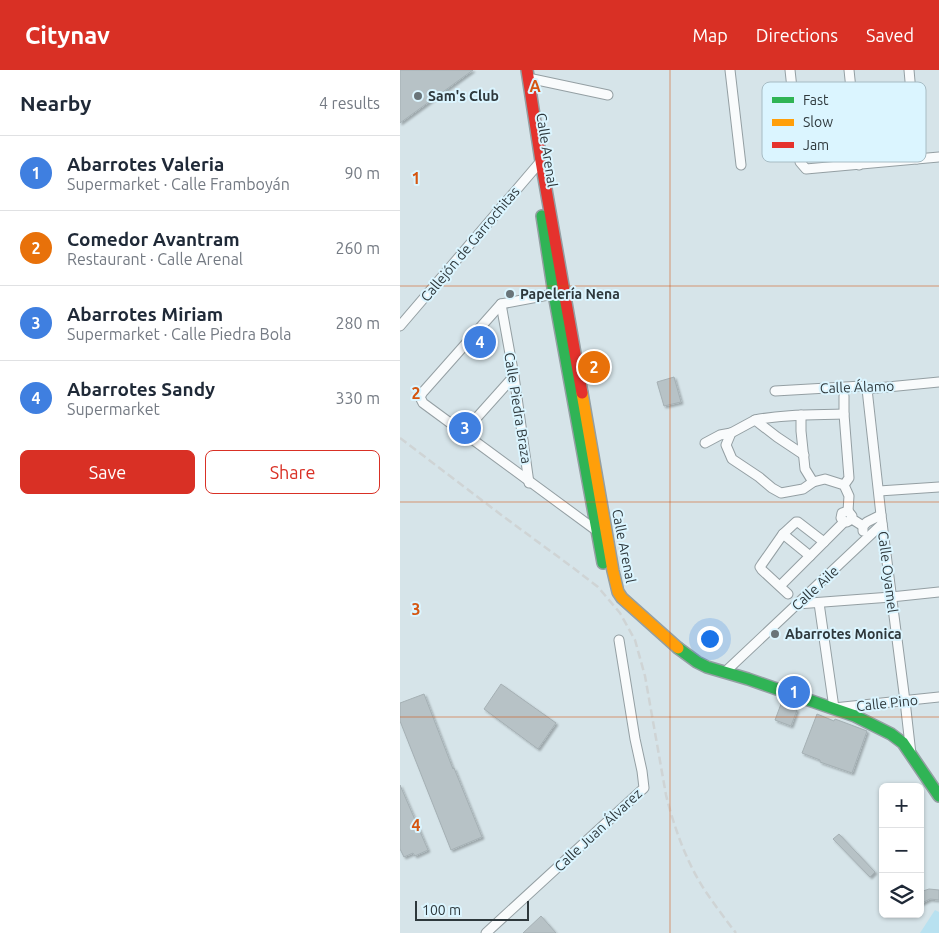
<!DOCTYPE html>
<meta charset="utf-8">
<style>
:root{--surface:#fff;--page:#f2f2f3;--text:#1f2937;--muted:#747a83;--line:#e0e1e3;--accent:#d93025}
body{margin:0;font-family:Ubuntu,sans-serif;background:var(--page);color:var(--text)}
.controls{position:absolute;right:15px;bottom:15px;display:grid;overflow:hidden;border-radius:8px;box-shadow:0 1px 4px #0004}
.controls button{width:45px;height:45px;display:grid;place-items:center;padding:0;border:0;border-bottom:1px solid var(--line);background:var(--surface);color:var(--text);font:25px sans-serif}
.scale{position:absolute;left:15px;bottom:12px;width:114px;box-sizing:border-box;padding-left:5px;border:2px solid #2e383c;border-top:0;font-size:14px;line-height:18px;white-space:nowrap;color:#2e383c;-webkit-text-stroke:4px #dbf5ff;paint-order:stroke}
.you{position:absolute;left:309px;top:568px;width:18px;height:18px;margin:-12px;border:4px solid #fff;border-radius:50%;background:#1a73e8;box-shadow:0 0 0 8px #1a73e833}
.badge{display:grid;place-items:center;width:32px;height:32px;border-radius:50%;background:var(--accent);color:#fff;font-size:16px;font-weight:700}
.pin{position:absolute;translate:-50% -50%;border:2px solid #fff;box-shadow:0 1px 5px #0006}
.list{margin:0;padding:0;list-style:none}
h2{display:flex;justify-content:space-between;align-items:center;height:65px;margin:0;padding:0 20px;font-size:21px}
h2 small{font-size:16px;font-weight:400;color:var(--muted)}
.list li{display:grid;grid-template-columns:32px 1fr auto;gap:15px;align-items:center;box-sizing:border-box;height:75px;padding:0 20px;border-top:1px solid var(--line)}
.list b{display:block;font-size:19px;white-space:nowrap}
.list p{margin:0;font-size:16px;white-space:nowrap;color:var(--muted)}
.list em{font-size:16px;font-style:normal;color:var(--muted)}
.actions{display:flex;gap:10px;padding:15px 20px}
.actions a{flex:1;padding:11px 0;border:1px solid var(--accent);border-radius:8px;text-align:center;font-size:18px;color:var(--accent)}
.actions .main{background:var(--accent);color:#fff}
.icon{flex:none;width:28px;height:28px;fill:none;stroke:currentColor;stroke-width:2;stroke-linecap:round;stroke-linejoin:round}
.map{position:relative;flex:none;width:539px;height:863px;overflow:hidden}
header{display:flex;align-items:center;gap:30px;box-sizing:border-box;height:70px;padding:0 25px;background:var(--accent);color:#fff}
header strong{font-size:24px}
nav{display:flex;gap:28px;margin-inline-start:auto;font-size:18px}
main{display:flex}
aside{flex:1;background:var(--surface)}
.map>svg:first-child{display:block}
.green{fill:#b8e1f0}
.building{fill:#b7c2c6;stroke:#a5b0b4;filter:url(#shadow)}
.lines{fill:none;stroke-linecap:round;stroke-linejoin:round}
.street-casing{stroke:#949fa3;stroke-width:11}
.fast-casing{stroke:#949fa3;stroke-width:14}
.slow-casing{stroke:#949fa3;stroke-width:14}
.jam-casing{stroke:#949fa3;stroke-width:14}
.street{stroke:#f9fbfc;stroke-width:9}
.fast{stroke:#30b455;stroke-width:11}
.slow{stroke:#ff9f0a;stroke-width:11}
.jam{stroke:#e5322d;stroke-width:11}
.rail{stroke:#cfd4d5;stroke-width:2.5;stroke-dasharray:8 4;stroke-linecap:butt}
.grid{fill:none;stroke:#d55611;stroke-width:1;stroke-opacity:0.55}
.poi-dot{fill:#697479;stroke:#dbf5ff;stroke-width:2}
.labels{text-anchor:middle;stroke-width:4;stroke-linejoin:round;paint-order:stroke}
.poi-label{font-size:14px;font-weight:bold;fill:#2e383c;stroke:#dbf5ff;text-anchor:start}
.street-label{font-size:14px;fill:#2e383c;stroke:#dbf5ff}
.key{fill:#dbf5ff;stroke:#a7bcc4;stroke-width:1}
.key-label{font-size:14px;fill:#2e383c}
.grid-label{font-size:16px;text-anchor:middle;font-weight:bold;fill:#d55611;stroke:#dbf5ff;stroke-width:4;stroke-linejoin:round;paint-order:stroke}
</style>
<header>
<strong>Citynav</strong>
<nav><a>Map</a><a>Directions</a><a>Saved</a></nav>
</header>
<main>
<aside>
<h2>Nearby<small>4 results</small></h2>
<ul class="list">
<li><span class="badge" style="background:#3f7fe0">1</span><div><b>Abarrotes Valeria</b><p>Supermarket · Calle Framboyán</p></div><em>90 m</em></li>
<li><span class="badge" style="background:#e8710a">2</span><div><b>Comedor Avantram</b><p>Restaurant · Calle Arenal</p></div><em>260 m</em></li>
<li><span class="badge" style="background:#3f7fe0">3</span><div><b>Abarrotes Miriam</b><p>Supermarket · Calle Piedra Bola</p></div><em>280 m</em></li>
<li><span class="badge" style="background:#3f7fe0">4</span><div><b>Abarrotes Sandy</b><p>Supermarket</p></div><em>330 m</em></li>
</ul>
<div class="actions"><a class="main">Save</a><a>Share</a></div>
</aside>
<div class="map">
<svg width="539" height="863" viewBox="0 0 539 863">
<defs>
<filter id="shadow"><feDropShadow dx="2" dy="2" stdDeviation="1" flood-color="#0004"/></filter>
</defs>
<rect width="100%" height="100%" fill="#d6e4e9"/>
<!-- green -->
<polygon class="green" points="535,840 539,842 539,863 520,863"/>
<!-- building -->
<g class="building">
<polygon points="0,0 73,0 0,53"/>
<polygon points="274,307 281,332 264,336 257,312"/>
<polygon points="101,614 156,653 138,679 84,639"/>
<polygon points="24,624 53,699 54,698 82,767 51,780 0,651 0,633"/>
<polygon points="381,634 397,640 391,656 375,650"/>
<polygon points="417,644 434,651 435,649 467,661 452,703 420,692 420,690 402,683"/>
<polygon points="0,715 28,780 15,786 13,783 4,787 0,779"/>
<polygon points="439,764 475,802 470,807 433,769"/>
<polygon points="529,819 539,820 539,830 530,829 520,834 520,822"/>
<polygon points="141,846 156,863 123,863"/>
</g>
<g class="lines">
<defs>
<g id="street">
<polyline points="330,0 341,95"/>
<polyline points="390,0 400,92 406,99 539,87"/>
<polyline points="449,0 459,95"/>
<polyline points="509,0 517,89"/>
<polyline points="128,8 208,25"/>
<polyline points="159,223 101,234 23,322 20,327 23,333 197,461"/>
<polyline points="101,234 114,306 129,413"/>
<polyline points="0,256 141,91"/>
<polyline points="467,319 481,445 505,631 511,684"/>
<polyline points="375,321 462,316 467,319 539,312"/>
<polyline points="401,345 401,361 405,399 413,412"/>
<path d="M355,350C384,344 415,345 444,344"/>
<polyline points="63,363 114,306"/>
<polyline points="305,373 320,365 331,363"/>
<polyline points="404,385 377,367 355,350 331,363 326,375 332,389 359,407 372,418 381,423 403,419 413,412 425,409 444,415 449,426 448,441"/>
<polyline points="444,415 449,408 444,344 444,326"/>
<polyline points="479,421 539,417"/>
<polyline points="452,449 447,452 444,452 441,448 442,443 448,441 452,446 452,449 463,456"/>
<polyline points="463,461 463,456 467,452 481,445"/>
<polyline points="383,464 410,486"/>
<polyline points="380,516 444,452"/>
<polyline points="388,524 362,500 360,497 362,494 383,464 396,452 398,452 424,472"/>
<polyline points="419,533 434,638 539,627"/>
<polyline points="397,534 491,527 539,522"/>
<polyline points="325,602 482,454"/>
<polyline points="86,863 244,718 242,701 235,669 219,570"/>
</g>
<g id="fast">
<polyline points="142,146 154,224 203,493"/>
<polyline points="278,578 297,592 307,597 348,609 455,646 491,664 503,673 539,726"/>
</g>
<polyline id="slow" points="182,323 213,501 218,522 222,528 278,578"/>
<polyline id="jam" points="127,0 141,91 182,323"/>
</defs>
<!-- street casing -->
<use href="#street" class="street-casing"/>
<!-- fast casing -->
<use href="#fast" class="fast-casing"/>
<!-- slow casing -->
<use href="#slow" class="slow-casing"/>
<!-- jam casing -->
<use href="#jam" class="jam-casing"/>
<!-- street -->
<use href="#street" class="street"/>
<!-- fast -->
<use href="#fast" class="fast"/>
<!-- slow -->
<use href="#slow" class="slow"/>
<!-- jam -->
<use href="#jam" class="jam"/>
<!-- rail -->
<path class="rail" d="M0,368L100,444L172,497L198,517L220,543L235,570L245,606L266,725C274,757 286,791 304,819C314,834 325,849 336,863"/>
</g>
<!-- grid -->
<path class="grid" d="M270,0V863M0,216H539M0,432H539M0,647H539"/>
<!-- markers -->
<g class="poi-dot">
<circle cx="18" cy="26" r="5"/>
<circle cx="110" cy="224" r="5"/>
<circle cx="375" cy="564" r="5"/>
</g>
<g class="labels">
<!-- poi labels -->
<g class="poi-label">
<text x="28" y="31">Sam's Club</text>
<text x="120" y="229">Papelería Nena</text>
<text x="385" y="569">Abarrotes Monica</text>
</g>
<!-- street labels -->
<g class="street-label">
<text transform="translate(147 80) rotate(81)" y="5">Calle Arenal</text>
<text transform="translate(70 174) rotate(-50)" y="5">Callejón de Garrochitas</text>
<text transform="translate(457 317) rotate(-2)" y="5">Calle Álamo</text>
<text transform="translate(118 338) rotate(81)" y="5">Calle Piedra Braza</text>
<text transform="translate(224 476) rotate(79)" y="5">Calle Arenal</text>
<text transform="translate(488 502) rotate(83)" y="5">Calle Oyamel</text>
<text transform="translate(415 518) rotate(-43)" y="5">Calle Aile</text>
<text transform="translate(487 633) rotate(-6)" y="5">Calle Pino</text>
<text transform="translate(198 760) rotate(-43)" y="5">Calle Juan Álvarez</text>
</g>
</g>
<!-- legend -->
<rect x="362" y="12" width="164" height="80" rx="8" class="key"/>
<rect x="372" y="27" width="22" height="6" fill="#30b455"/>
<rect x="372" y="49" width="22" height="7" fill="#ff9f0a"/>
<rect x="372" y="72" width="22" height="6" fill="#e5322d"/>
<g class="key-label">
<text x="403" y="35">Fast</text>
<text x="403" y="57">Slow</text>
<text x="403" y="80">Jam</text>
</g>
<g class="grid-label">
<text x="135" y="22">A</text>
<text x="16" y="114">1</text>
<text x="16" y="329">2</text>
<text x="16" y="545">3</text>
<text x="16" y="761">4</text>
</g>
</svg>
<div class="controls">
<button>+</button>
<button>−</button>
<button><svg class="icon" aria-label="layers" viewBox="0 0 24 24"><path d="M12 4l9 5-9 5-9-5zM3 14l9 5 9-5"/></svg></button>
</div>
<div class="scale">100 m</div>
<div class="you"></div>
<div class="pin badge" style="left:394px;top:622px;background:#3f7fe0">1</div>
<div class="pin badge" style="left:194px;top:297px;background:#e8710a">2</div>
<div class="pin badge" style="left:65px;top:358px;background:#3f7fe0">3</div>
<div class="pin badge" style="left:80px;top:272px;background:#3f7fe0">4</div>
</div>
</main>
